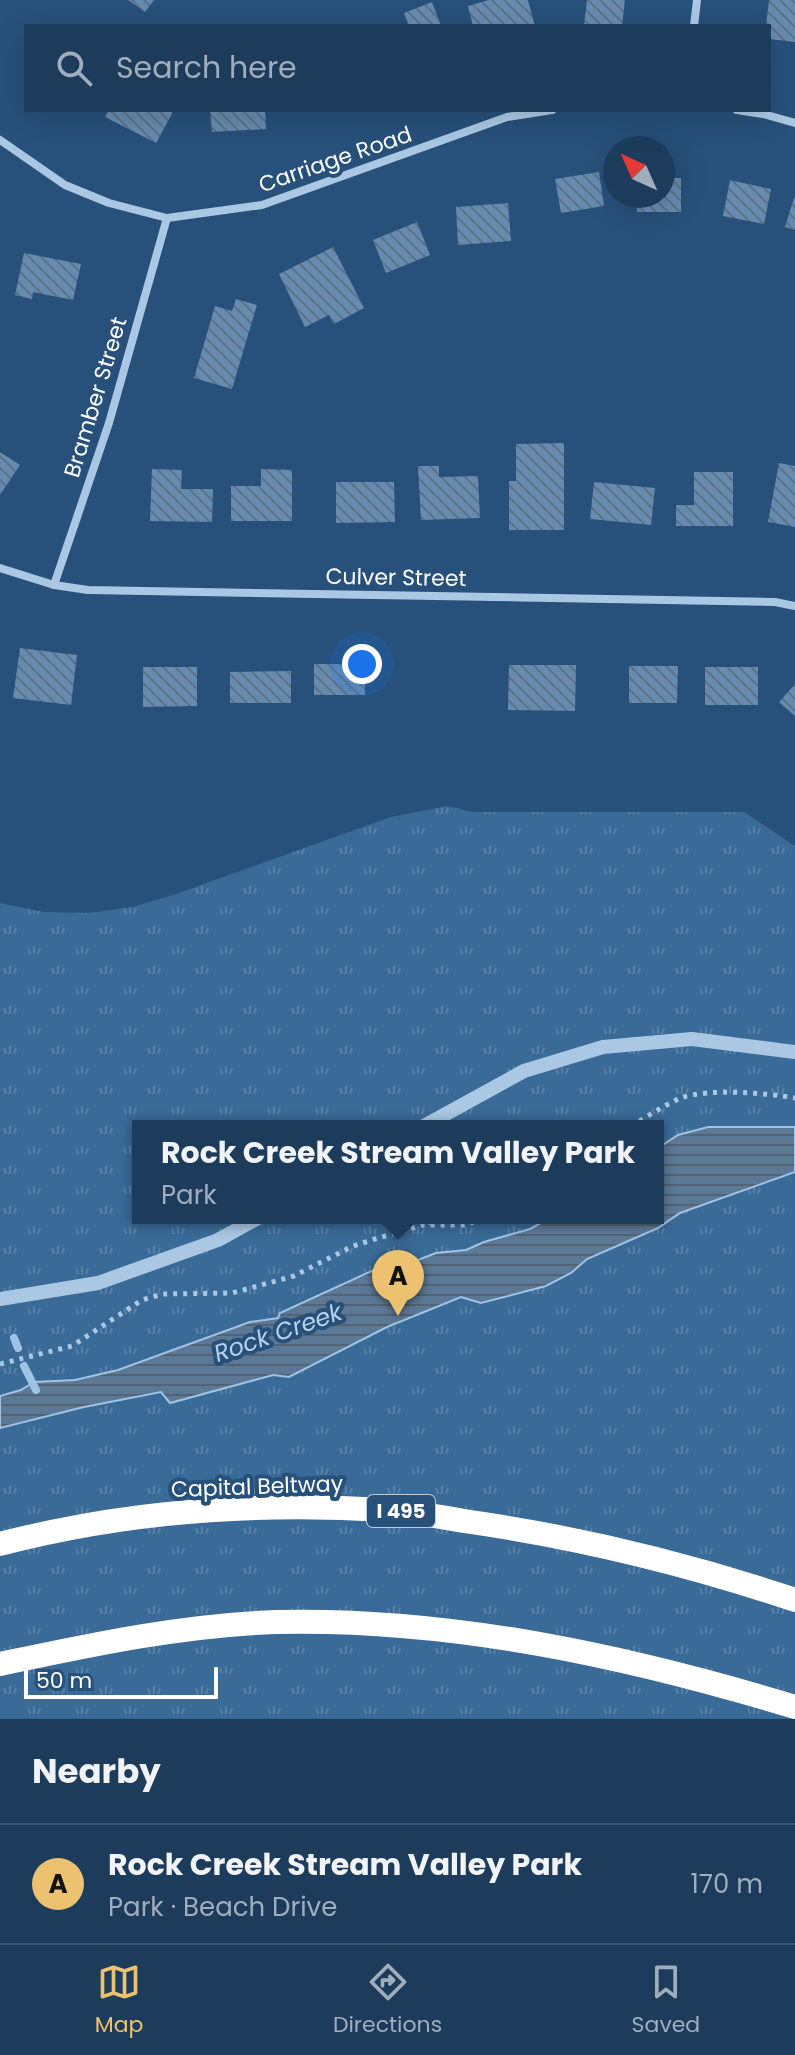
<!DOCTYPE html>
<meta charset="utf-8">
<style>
:root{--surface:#1d3c5c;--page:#254362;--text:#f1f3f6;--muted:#a0adbb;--line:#3b5672;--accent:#ecc170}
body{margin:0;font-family:Poppins,sans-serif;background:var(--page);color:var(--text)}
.compass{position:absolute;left:603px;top:136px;width:72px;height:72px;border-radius:50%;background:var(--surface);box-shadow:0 8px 32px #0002;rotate:315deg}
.scale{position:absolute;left:24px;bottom:20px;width:194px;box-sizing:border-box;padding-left:8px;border:4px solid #fff;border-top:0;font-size:22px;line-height:28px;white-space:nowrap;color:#fff;-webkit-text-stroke:6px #27507a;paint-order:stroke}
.you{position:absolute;left:362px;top:664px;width:28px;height:28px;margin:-20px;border:6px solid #fff;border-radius:50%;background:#1a73e8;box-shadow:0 0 0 12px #1a73e833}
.badge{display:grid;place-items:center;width:52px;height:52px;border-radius:50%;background:var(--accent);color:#111;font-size:26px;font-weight:700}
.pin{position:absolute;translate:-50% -66px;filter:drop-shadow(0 2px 4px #0008)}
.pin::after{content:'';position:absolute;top:42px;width:28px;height:24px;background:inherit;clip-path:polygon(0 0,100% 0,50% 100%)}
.popup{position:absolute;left:132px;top:1120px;width:532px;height:104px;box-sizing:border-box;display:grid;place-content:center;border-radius:0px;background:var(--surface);filter:drop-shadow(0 2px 6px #0005);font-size:26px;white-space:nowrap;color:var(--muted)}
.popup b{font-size:30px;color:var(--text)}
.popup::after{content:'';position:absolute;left:50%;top:100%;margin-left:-16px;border:16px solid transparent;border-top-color:var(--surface)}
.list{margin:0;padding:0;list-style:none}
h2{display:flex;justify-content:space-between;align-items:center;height:104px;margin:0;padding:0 32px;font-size:34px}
h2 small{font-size:26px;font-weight:400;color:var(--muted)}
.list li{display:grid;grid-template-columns:52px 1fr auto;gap:24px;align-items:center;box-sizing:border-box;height:120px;padding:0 32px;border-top:2px solid var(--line)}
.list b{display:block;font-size:30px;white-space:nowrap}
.list p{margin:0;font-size:26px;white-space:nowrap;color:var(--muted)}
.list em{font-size:26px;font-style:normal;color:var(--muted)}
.icon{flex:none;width:44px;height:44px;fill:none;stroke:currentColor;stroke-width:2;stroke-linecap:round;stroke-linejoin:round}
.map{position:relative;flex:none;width:795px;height:1719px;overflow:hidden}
.search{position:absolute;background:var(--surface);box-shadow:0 8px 32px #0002;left:24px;right:24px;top:24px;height:88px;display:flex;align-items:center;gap:20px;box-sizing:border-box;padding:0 28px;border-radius:0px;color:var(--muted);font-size:30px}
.sheet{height:224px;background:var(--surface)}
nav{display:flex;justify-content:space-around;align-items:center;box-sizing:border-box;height:112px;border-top:2px solid var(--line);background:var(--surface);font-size:22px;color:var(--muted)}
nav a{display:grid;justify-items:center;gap:4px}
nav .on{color:var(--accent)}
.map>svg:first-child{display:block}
.park{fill:url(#park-tufts);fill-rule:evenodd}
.water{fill:url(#water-rules);stroke:#9fc3e4;stroke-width:2}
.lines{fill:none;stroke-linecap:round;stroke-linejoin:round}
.stream{stroke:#9fc3e4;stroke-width:8}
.building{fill:url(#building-back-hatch)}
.path{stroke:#aac7e3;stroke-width:5;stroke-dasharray:4 6;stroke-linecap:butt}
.minor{stroke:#aac7e3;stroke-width:8}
.tertiary{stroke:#aac7e3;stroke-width:14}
.motorway{stroke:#fff;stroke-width:24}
.labels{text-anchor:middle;stroke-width:8;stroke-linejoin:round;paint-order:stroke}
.shield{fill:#27507a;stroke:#becad7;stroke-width:2}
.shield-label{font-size:20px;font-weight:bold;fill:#fff}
.street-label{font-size:22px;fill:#fff;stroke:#27507a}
.water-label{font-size:24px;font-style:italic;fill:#b5d1eb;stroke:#27507a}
</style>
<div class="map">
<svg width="795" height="1719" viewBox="0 0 795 1719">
<defs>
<pattern id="park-tufts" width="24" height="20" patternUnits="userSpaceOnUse" patternTransform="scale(2)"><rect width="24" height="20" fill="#3a6a97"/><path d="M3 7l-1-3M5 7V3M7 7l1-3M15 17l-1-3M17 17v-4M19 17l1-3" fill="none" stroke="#5880a7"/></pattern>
<pattern id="water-rules" width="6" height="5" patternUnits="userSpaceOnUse" patternTransform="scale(2)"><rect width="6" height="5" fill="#5b7997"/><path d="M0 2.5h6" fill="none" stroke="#546272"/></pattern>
<pattern id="building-back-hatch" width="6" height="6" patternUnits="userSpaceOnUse" patternTransform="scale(2)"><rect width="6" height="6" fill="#678baf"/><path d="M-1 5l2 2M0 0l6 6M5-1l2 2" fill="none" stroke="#5c7287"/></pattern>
</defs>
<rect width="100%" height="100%" fill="#27507a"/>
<!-- park -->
<path class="park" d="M448,806L472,812H744L795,846V1719H0V903L43,912L88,913L133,907L176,894L391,817ZM138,1126H658V1218H138Z"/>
<!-- water -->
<polygon class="water" points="708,1127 795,1127 795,1172 680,1213 658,1228 587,1259 571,1273 546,1286 481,1303 461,1297 387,1327 289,1377 273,1375 170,1403 161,1392 84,1407 0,1428 0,1396 21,1390 34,1382 75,1380 118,1370 250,1322 278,1318 280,1313 400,1258 418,1260 436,1253 466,1250 484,1242 530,1229 550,1218 658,1218 658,1148 678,1135"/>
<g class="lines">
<!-- stream -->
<g class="stream">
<polyline points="14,1338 18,1348"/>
<polyline points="24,1366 36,1390"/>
</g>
</g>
<!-- building -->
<g class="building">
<polygon points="128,0 154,0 145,12"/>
<polygon points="489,0 528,0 535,26 473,26 468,6"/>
<polygon points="587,0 625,0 622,26 584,26"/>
<polygon points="769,0 795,0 795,42 769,39 769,26 766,26"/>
<polygon points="432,2 441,26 402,26 408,23 404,13"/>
<polygon points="109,110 174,110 156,143 105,117"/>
<polygon points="210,110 265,110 266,129 212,132"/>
<polygon points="599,172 604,206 561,213 555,179"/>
<polygon points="663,178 681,178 681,212 637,212 637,196 663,196"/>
<polygon points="730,180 771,189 764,224 723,216"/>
<polygon points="794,198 795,198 795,230 785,227"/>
<polygon points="508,203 511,241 458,245 456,207"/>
<polygon points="417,222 430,255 386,273 373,240"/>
<polygon points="333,247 364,308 334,324 329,315 305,327 279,274"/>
<polygon points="24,253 81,264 73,300 33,292 32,299 15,295"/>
<polygon points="236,299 257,305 232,389 194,378 215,306 232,311"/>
<polygon points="564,443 564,530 509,530 509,481 516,481 516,444"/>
<polygon points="0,452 20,465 0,495"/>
<polygon points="779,463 795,466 795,527 768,522"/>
<polygon points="418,466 439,466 439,477 478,476 480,518 421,520"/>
<polygon points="152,469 182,470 181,489 213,489 212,522 150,521"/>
<polygon points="261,469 292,470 292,521 231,521 231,486 261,486"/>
<polygon points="694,472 733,472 733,526 676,526 676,505 694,505"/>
<polygon points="336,482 394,482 395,522 336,523"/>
<polygon points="594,482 655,488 651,525 590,519"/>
<polygon points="20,648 77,655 71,705 13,698"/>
<rect x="314" y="664" width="51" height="31"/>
<polygon points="509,665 576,665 575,711 508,710"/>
<polygon points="629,666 678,666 677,703 629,703"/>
<polygon points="143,667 197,667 197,706 143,707"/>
<rect x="705" y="667" width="53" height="38"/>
<polygon points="291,671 291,703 230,703 230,672"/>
<polygon points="795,684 795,716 779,702"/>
</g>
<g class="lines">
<!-- path -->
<g class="path">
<path d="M631,1126C647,1117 664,1105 681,1098C708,1088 767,1093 795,1098"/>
<polyline points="428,1223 441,1218"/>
<polyline points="0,1364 72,1346 142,1300 163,1294 232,1293 294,1276 353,1246 375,1239 423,1225 466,1225 483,1218"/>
</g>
<!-- minor -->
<g class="minor">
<polyline points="694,26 697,0"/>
<polyline points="737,110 763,114 795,123"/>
<polyline points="0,140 65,185 109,203 167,218 262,205 507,117 552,110"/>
<polyline points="0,568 54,585 88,590 775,602 795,606"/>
<polyline points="54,585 109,423 167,218"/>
</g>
<!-- tertiary -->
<g class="tertiary">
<polyline points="424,1126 524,1071 603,1047 692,1039 795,1052"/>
<polyline points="0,1299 98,1283 218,1240 258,1218"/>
</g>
<!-- motorway -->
<g class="motorway">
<path d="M0,1544C126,1511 257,1502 386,1510C412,1511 439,1517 464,1521C577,1537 688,1564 795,1600"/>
<path d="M0,1664C90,1645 183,1625 276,1622C452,1618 627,1656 795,1707"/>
</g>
</g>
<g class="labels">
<!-- shield labels -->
<rect class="shield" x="367" y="1495" width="68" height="32" rx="6"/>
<g class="shield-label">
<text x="401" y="1518">I 495</text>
</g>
<!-- street labels -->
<g class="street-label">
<text transform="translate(335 159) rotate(-19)" y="8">Carriage Road</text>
<text transform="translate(95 397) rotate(-73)" y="8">Bramber Street</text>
<text transform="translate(396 577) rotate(1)" y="8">Culver Street</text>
<text transform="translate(257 1486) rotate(-2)" y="8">Capital Beltway</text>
</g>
<!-- water labels -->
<g class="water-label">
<text transform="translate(278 1333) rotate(-19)" y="8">Rock Creek</text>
</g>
</g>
</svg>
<svg class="compass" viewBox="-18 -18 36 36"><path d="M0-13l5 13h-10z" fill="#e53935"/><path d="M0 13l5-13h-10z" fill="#a0adbb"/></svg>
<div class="scale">50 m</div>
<div class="you"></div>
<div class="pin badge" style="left:398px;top:1316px">A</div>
<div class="popup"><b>Rock Creek Stream Valley Park</b>Park</div>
<div class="search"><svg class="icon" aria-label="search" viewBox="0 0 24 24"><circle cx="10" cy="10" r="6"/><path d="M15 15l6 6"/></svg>Search here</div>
</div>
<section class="sheet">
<h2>Nearby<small></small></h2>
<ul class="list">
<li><span class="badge">A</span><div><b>Rock Creek Stream Valley Park</b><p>Park · Beach Drive</p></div><em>170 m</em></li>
</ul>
</section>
<nav>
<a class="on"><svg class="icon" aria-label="map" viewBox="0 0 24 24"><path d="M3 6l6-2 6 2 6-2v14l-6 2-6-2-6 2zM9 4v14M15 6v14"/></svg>Map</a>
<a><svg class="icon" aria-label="directions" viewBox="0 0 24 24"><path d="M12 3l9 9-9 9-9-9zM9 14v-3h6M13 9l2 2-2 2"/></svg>Directions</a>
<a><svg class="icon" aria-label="saved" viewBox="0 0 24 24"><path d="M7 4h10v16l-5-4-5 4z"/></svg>Saved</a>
</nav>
